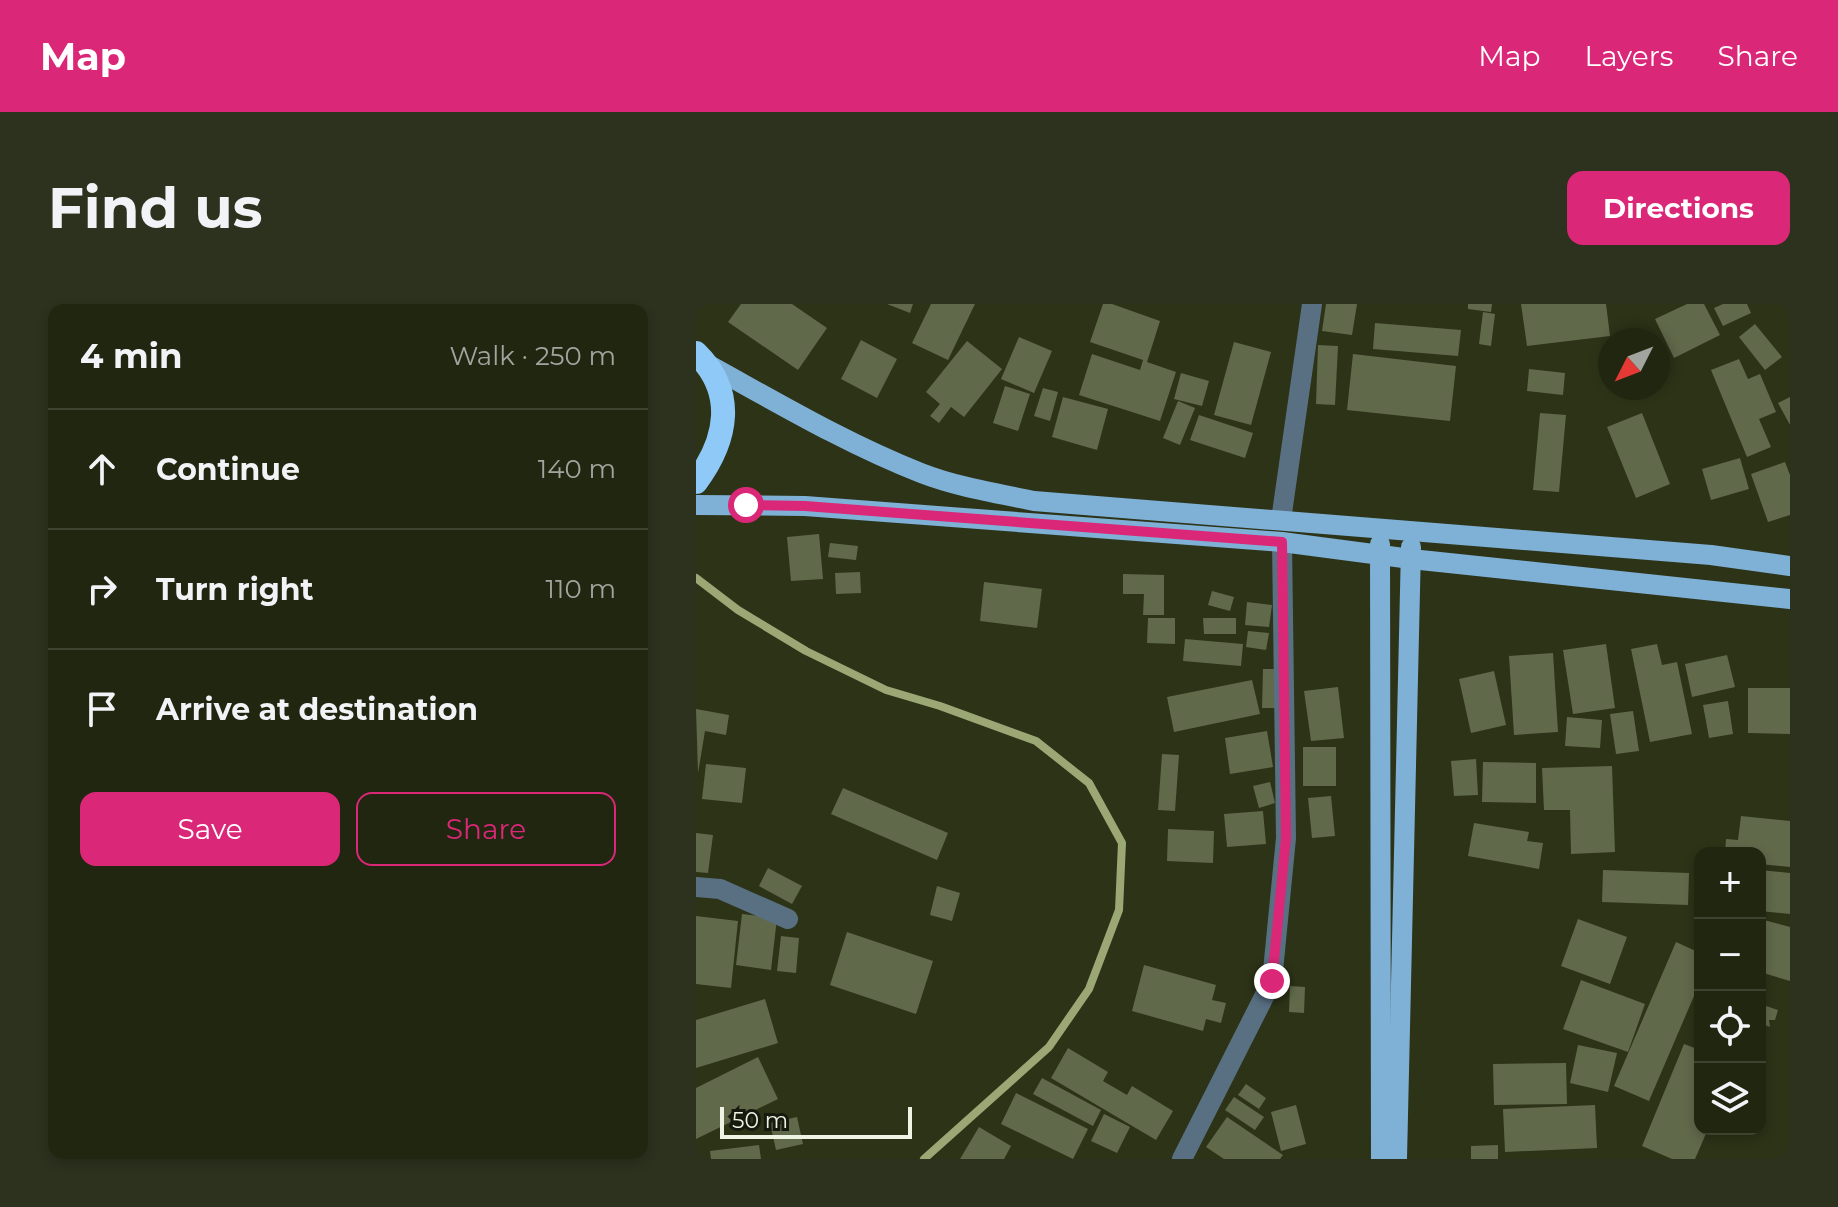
<!DOCTYPE html>
<meta charset="utf-8">
<style>
:root{--surface:#212611;--page:#2d321f;--text:#f1f3f6;--muted:#a2a59f;--line:#3e4331;--accent:#db2777}
body{margin:0;font-family:Montserrat,sans-serif;background:var(--page);color:var(--text)}
.controls{position:absolute;right:24px;bottom:24px;display:grid;overflow:hidden;border-radius:16px;box-shadow:0 4px 12px #0003}
.controls button{width:72px;height:72px;display:grid;place-items:center;padding:0;border:0;border-bottom:2px solid var(--line);background:var(--surface);color:var(--text);font:40px sans-serif}
.compass{position:absolute;left:902px;top:24px;width:72px;height:72px;border-radius:50%;background:var(--surface);box-shadow:0 4px 12px #0003;rotate:228deg}
.scale{position:absolute;left:24px;bottom:20px;width:192px;box-sizing:border-box;padding-left:8px;border:4px solid #eef4e3;border-top:0;font-size:22px;line-height:28px;white-space:nowrap;color:#eef4e3;-webkit-text-stroke:6px #16190d;paint-order:stroke}
.stop{position:absolute;width:24px;height:24px;margin:-18px;border:6px solid #db2777;border-radius:50%;background:#fff}
.stop.end{background:#db2777;border-color:#fff;box-shadow:0 2px 8px #0008}
.list{margin:0;padding:0;list-style:none}
h2{display:flex;justify-content:space-between;align-items:center;height:104px;margin:0;padding:0 32px;font-size:34px}
h2 small{font-size:26px;font-weight:400;color:var(--muted)}
.list li{display:grid;grid-template-columns:52px 1fr auto;gap:24px;align-items:center;box-sizing:border-box;height:120px;padding:0 32px;border-top:2px solid var(--line)}
.list b{display:block;font-size:30px;white-space:nowrap}
.list em{font-size:26px;font-style:normal;color:var(--muted)}
.actions{display:flex;gap:16px;padding:24px 32px}
.actions a{flex:1;padding:18px 0;border:2px solid var(--accent);border-radius:16px;text-align:center;font-size:28px;color:var(--accent)}
.actions .main{background:var(--accent);color:#fff}
.icon{flex:none;width:44px;height:44px;fill:none;stroke:currentColor;stroke-width:2;stroke-linecap:round;stroke-linejoin:round}
.map{position:relative;flex:none;width:1094px;height:855px;overflow:hidden;border-radius:16px}
header{display:flex;align-items:center;gap:48px;box-sizing:border-box;height:112px;padding:0 40px;background:var(--accent);color:#fff}
header strong{font-size:38px}
nav{display:flex;gap:44px;margin-inline-start:auto;font-size:28px}
.intro{display:flex;align-items:center;justify-content:space-between;box-sizing:border-box;height:192px;padding:0 48px}
h1{margin:0;font-size:56px}
.button{padding:20px 36px;border-radius:16px;background:var(--accent);color:#fff;font-size:28px;font-weight:700}
main{display:flex;gap:48px;padding:0 48px}
aside{flex:1;background:var(--surface);border-radius:16px;box-shadow:0 4px 12px #0003}
.map>svg:first-child{display:block}
.lines{fill:none;stroke-linecap:round;stroke-linejoin:round}
.stream{stroke:#9ba876;stroke-width:8}
.building{fill:#61694b}
.minor{stroke:#597083;stroke-width:20}
.major{stroke:#7fb0d6;stroke-width:20}
.highway{stroke:#8ec9f7;stroke-width:24}
.route{stroke:#db2777;stroke-width:10}
</style>
<header>
<strong>Map</strong>
<nav><a>Map</a><a>Layers</a><a>Share</a></nav>
</header>
<div class="intro"><h1>Find us</h1><a class="button">Directions</a></div>
<main>
<aside>
<h2>4 min<small>Walk · 250 m</small></h2>
<ul class="list">
<li><svg class="icon" aria-label="ahead" viewBox="0 0 24 24"><path d="M12 20V5M6 11l6-6 6 6"/></svg><div><b>Continue</b></div><em>140 m</em></li>
<li><svg class="icon" aria-label="right" viewBox="0 0 24 24"><path d="M7 20v-9h11M14 6l5 5-5 5"/></svg><div><b>Turn right</b></div><em>110 m</em></li>
<li><svg class="icon" aria-label="arrive" viewBox="0 0 24 24"><path d="M6 21V4h12l-3 4 3 4H6"/></svg><div><b>Arrive at destination</b></div></li>
</ul>
<div class="actions"><a class="main">Save</a><a>Share</a></div>
</aside>
<div class="map">
<svg width="1094" height="855" viewBox="0 0 1094 855">
<rect width="100%" height="100%" fill="#2c3317"/>
<g class="lines">
<!-- stream -->
<polyline class="stream" points="0,274 42,306 110,347 190,386 244,402 340,437 393,479 426,539 423,606 393,685 353,743 228,855"/>
</g>
<!-- building -->
<g class="building">
<polygon points="45,0 96,0 131,24 102,66 32,18"/>
<polygon points="191,0 217,0 214,9"/>
<polygon points="235,0 279,0 252,56 216,39"/>
<polygon points="407,0 416,0 464,17 451,58 480,68 464,117 383,91 396,50 444,66 447,56 394,38"/>
<polygon points="630,0 661,0 656,31 626,27"/>
<polygon points="772,0 796,0 795,8 772,5"/>
<polygon points="825,0 910,0 914,32 831,42"/>
<polygon points="991,0 1008,0 1024,31 978,54 959,15"/>
<polygon points="1027,0 1051,0 1055,9 1027,22 1018,4"/>
<polygon points="787,8 799,10 795,42 783,40"/>
<polygon points="679,19 765,26 762,52 677,45"/>
<polygon points="1059,20 1086,53 1069,66 1043,33"/>
<polygon points="323,33 356,47 338,89 305,75"/>
<polygon points="165,36 201,55 181,94 145,75"/>
<polygon points="271,37 306,65 268,113 255,103 243,119 234,112 244,100 230,88"/>
<polygon points="538,38 575,48 555,121 518,111"/>
<polygon points="622,41 642,42 639,101 620,100"/>
<polygon points="657,50 760,62 754,117 651,106"/>
<polygon points="1043,55 1052,75 1064,70 1080,108 1063,115 1075,143 1051,153 1015,66"/>
<polygon points="833,65 869,69 867,91 831,87"/>
<polygon points="485,69 513,77 506,102 478,95"/>
<polygon points="309,82 334,90 322,127 297,119"/>
<polygon points="347,84 362,88 354,117 338,112"/>
<polygon points="367,93 412,105 401,146 356,133"/>
<polygon points="1094,93 1094,121 1082,99"/>
<polygon points="482,97 499,104 484,141 467,134"/>
<polygon points="844,109 870,111 863,188 837,186"/>
<polygon points="946,109 974,180 940,194 911,123"/>
<polygon points="503,111 557,129 549,154 494,136"/>
<polygon points="1044,154 1053,185 1015,196 1006,165"/>
<polygon points="1089,158 1094,171 1094,211 1072,218 1055,170"/>
<polygon points="123,230 127,275 95,277 91,233"/>
<polygon points="134,239 162,242 160,256 132,253"/>
<polygon points="164,268 165,289 140,290 139,269"/>
<polygon points="427,270 468,271 468,311 447,311 448,290 427,290"/>
<polygon points="288,278 346,285 341,324 284,317"/>
<polygon points="516,287 538,293 534,307 512,301"/>
<polygon points="551,298 576,301 573,323 549,321"/>
<polygon points="452,314 479,314 479,340 451,339"/>
<polygon points="507,314 540,314 540,330 508,330"/>
<polygon points="552,327 573,329 570,346 550,343"/>
<polygon points="489,335 547,340 545,362 487,357"/>
<polygon points="910,340 919,404 877,410 867,346"/>
<polygon points="961,340 966,361 981,358 996,430 954,438 935,345"/>
<polygon points="857,349 862,428 818,431 813,352"/>
<polygon points="1031,351 1039,383 996,393 989,360"/>
<polygon points="567,365 584,365 583,404 566,404"/>
<polygon points="798,367 810,421 775,429 763,375"/>
<polygon points="556,376 564,410 478,428 471,393"/>
<polygon points="642,383 648,434 615,437 608,387"/>
<polygon points="1052,384 1094,384 1094,430 1052,429"/>
<polygon points="1032,397 1037,430 1013,434 1007,401"/>
<polygon points="0,405 33,411 30,431 9,427 2,469"/>
<polygon points="937,407 943,447 920,450 914,410"/>
<polygon points="871,413 906,416 904,444 869,442"/>
<polygon points="571,427 577,463 534,470 529,434"/>
<rect x="607" y="443" width="33" height="39"/>
<polygon points="466,450 483,451 479,507 462,506"/>
<polygon points="780,455 782,491 758,492 755,457"/>
<polygon points="787,458 840,459 840,499 786,498"/>
<polygon points="10,460 50,464 46,499 6,495"/>
<polygon points="916,462 919,548 875,550 874,506 848,506 846,464"/>
<polygon points="574,478 579,499 563,504 557,482"/>
<polygon points="147,484 252,529 241,556 135,510"/>
<polygon points="635,492 639,532 616,534 612,494"/>
<polygon points="567,507 570,540 531,543 528,510"/>
<polygon points="1045,512 1094,517 1094,563 1064,560 1064,549 1029,549 1030,535 1042,536"/>
<polygon points="778,519 833,528 831,537 847,539 843,565 772,552"/>
<polygon points="472,525 518,527 517,559 471,557"/>
<polygon points="0,529 17,531 12,569 0,568"/>
<polygon points="72,564 106,582 96,600 63,582"/>
<polygon points="907,566 993,569 992,601 906,598"/>
<polygon points="1064,566 1094,569 1094,610 1064,607"/>
<polygon points="241,582 264,589 256,617 234,611"/>
<polygon points="46,610 81,614 75,666 40,661"/>
<polygon points="0,612 42,617 35,684 0,680"/>
<polygon points="882,615 931,633 914,680 865,662"/>
<polygon points="1064,615 1094,623 1094,677 1064,668"/>
<polygon points="151,628 237,657 220,710 134,681"/>
<polygon points="85,632 103,634 100,669 81,667"/>
<polygon points="980,638 1004,649 1004,678 953,797 918,782"/>
<polygon points="448,661 520,681 516,696 530,699 525,719 510,715 507,727 436,707"/>
<polygon points="885,676 949,700 932,748 867,725"/>
<polygon points="594,682 609,683 608,709 593,708"/>
<polygon points="69,695 82,739 0,764 0,716"/>
<polygon points="1064,700 1082,706 1079,716 1073,716 1074,723 1064,719"/>
<polygon points="988,740 1004,746 1004,825 1012,825 999,855 976,855 946,842"/>
<polygon points="882,741 921,749 912,788 874,779"/>
<polygon points="372,744 412,768 407,777 431,791 436,782 477,807 460,836 355,774"/>
<polygon points="62,753 82,795 0,835 0,784"/>
<polygon points="870,759 871,800 798,801 797,760"/>
<polygon points="346,774 405,806 397,822 337,790"/>
<polygon points="550,780 570,794 563,805 542,791"/>
<polygon points="320,789 392,825 377,855 305,820"/>
<polygon points="538,793 568,813 559,826 529,806"/>
<polygon points="600,801 610,840 585,847 575,808"/>
<polygon points="899,801 901,844 809,848 807,805"/>
<polygon points="408,810 434,823 421,849 395,837"/>
<polygon points="101,813 107,840 80,846 74,819"/>
<polygon points="531,813 587,851 584,855 528,855 510,843"/>
<polygon points="283,823 315,842 308,855 264,855"/>
<polygon points="63,841 65,855 15,855 14,847"/>
<polygon points="802,841 802,855 775,855 775,842"/>
</g>
<g class="lines">
<!-- minor -->
<g class="minor">
<polyline points="585,216 616,0"/>
<polyline points="0,583 24,585 92,615"/>
<polyline points="486,855 576,677 590,534 586,238"/>
</g>
<!-- major -->
<g class="major">
<path d="M13,61C82,99 151,140 225,169C261,183 300,189 338,197L1015,251L1094,262"/>
<polyline points="0,201 109,202 586,238 715,255 1094,295"/>
<polyline points="684,240 685,855"/>
<polyline points="701,855 715,243"/>
</g>
<!-- highway -->
<path class="highway" d="M0,49C40,88 32,135 0,178"/>
</g>
<g class="lines">
<!-- route -->
<polyline class="route" points="50,201 109,202 586,238 590,534 576,677"/>
</g>
</svg>
<div class="controls">
<button>+</button>
<button>−</button>
<button><svg class="icon" aria-label="locate" viewBox="0 0 24 24"><circle cx="12" cy="12" r="6"/><path d="M12 2v4M12 18v4M2 12h4M18 12h4"/></svg></button>
<button><svg class="icon" aria-label="layers" viewBox="0 0 24 24"><path d="M12 4l9 5-9 5-9-5zM3 14l9 5 9-5"/></svg></button>
</div>
<svg class="compass" viewBox="-18 -18 36 36"><path d="M0-13l5 13h-10z" fill="#e53935"/><path d="M0 13l5-13h-10z" fill="#a2a59f"/></svg>
<div class="scale">50 m</div>
<div class="stop" style="left:50px;top:201px"></div>
<div class="stop end" style="left:576px;top:677px"></div>
</div>
</main>
